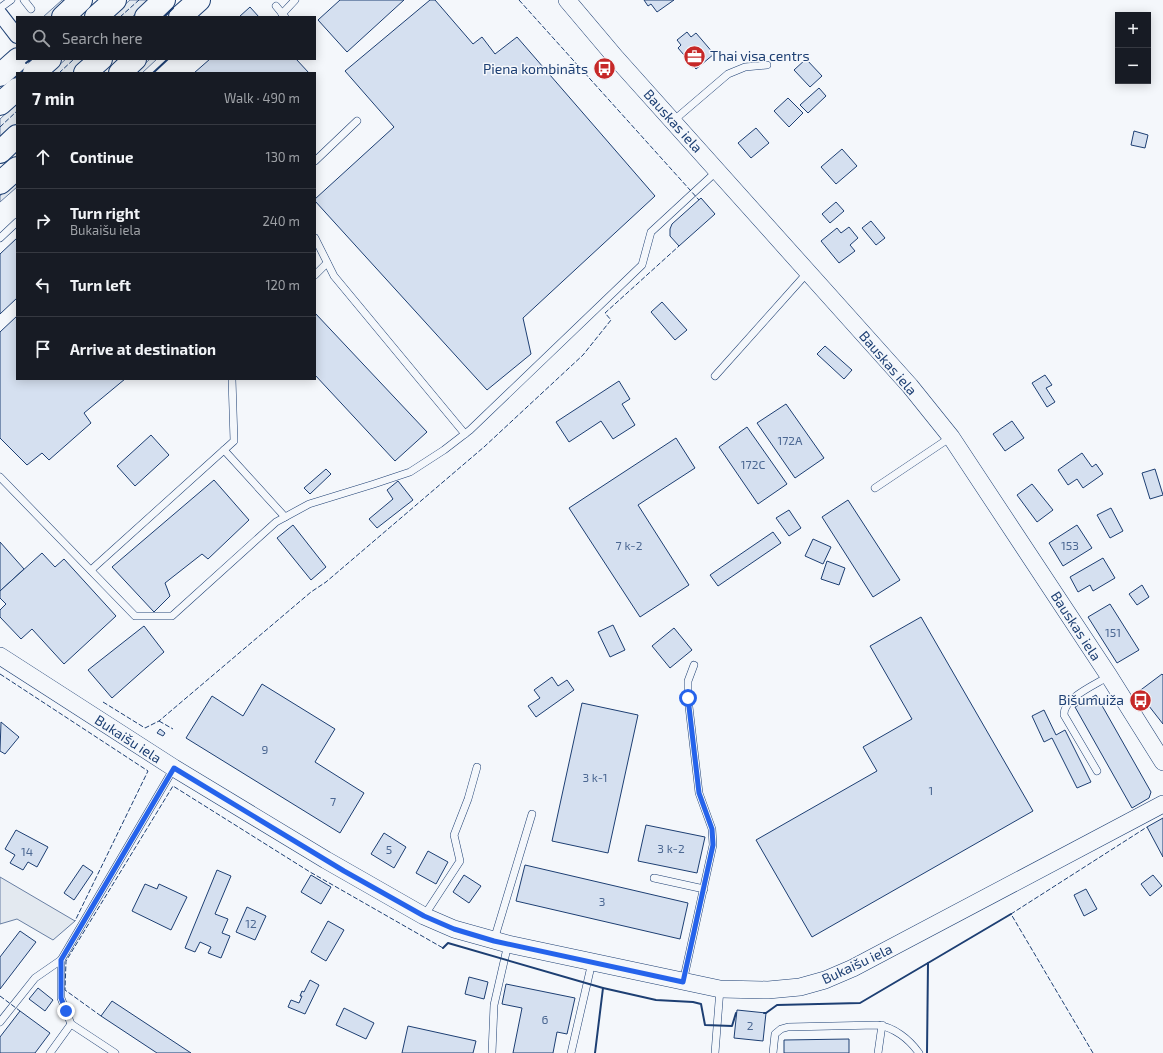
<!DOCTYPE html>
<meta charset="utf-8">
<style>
:root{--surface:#171b24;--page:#242831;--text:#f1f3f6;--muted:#9ea1a6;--line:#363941}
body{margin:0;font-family:"Exo 2",sans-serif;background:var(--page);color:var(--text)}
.controls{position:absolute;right:12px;top:12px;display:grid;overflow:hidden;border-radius:0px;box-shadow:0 2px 10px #0003}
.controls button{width:36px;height:36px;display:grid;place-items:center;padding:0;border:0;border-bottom:1px solid var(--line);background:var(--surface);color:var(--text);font:20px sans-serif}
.stop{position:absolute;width:12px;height:12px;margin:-9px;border:3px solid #2563eb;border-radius:50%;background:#fff}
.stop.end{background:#2563eb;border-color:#fff;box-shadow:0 1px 4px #0008}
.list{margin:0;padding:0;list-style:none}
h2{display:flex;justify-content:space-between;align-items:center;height:52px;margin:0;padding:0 16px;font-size:17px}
h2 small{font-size:13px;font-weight:400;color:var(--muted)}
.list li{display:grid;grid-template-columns:26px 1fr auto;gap:12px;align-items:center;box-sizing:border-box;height:64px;padding:0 16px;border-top:1px solid var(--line)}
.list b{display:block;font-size:15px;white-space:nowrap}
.list p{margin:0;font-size:13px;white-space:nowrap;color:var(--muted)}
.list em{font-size:13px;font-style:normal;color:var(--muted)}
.icon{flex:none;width:22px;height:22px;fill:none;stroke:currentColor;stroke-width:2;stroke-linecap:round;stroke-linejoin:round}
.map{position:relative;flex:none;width:1163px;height:1053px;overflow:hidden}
.search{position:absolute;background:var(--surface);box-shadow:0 2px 10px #0003;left:16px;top:16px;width:300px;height:44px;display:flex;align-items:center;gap:10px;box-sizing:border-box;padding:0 14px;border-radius:0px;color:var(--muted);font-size:15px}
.panel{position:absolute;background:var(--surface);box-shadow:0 2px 10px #0003;left:16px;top:72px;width:300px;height:308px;border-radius:0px}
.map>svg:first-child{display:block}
.green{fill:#e3e9f0;stroke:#687fa3}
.building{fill:#d5e0f0;stroke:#1d3f73}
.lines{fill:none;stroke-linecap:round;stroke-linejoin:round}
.service-casing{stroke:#1d3f73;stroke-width:8}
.minor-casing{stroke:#1d3f73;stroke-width:16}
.tertiary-casing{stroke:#1d3f73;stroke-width:18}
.trunk-casing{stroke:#1d3f73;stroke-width:24}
.service{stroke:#f4f7fb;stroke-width:7}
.minor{stroke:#f4f7fb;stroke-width:14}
.tertiary{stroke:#f4f7fb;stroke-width:17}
.trunk{stroke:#f4f7fb;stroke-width:22}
.fence{stroke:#1d3f73;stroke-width:1;stroke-dasharray:5 2;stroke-linecap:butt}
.wall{stroke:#1d3f73;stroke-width:2}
.route{stroke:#2563eb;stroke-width:5}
.labels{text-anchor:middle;stroke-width:3;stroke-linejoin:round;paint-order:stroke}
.number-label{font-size:12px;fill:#4b6792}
.poi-label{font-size:14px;fill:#1d3f73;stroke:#f4f7fb;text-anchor:end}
.street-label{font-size:14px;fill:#1d3f73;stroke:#f4f7fb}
</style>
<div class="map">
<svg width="1163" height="1053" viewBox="0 0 1163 1053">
<rect width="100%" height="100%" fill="#f4f7fb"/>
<!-- green -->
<g class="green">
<polygon points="62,0 68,0 50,17 43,17"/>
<polygon points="130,0 151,0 132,17 111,17"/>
<polygon points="66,59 87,59 72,73 50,73"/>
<polygon points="150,59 157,59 142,73 135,73"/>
<polygon points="17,103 17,124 0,140 0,119"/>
<polygon points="17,180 17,187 0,202 0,196"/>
<polygon points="0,877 75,921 53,940 17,919 0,924"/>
</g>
<!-- building -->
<g class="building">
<polygon points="340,0 404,0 347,52 318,20"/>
<polygon points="430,0 435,0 473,44 482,37 495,54 517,37 655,196 523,318 531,354 487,390 315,201 315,199 394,127 345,71"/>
<polygon points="644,0 674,0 657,12 651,4 648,6"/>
<polygon points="250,7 259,17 239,17"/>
<polygon points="687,32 691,37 696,33 714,54 696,69 678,48 681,45 677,40"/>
<polygon points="210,59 296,59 309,73 194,73"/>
<polygon points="806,59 822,76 810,87 794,70"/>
<polygon points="819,88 826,96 808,113 800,105"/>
<polygon points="788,98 803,113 789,127 774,111"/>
<polygon points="756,128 769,143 751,158 738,143"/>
<polygon points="1134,131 1148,135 1145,148 1131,145"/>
<polygon points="842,149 857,166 836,184 821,167"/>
<polygon points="701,198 715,214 679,246 670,236 670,229 672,224"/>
<polygon points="836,202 844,211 830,223 822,214"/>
<polygon points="871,221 885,238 876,245 862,228"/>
<polygon points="849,227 858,238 850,245 855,251 839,263 821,241 837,228 841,233"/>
<polygon points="17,238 17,298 0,314 0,254"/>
<polygon points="662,302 687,330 675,340 651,312"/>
<polygon points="315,313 427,432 395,461 315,375"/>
<polygon points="17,316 17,379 125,379 84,413 91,423 49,460 42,453 27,465 0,438 0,332"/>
<polygon points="825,346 852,370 844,379 817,354"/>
<polygon points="1045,375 1052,385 1046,388 1055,402 1047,407 1032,383"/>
<polygon points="619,381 630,399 622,404 635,425 613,439 601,421 569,442 556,422"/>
<polygon points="786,404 824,458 795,478 757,423"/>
<polygon points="1012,421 1024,438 1005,451 993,434"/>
<polygon points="747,427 787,484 758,504 719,447"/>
<polygon points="151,435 169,455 135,486 117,466"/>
<polygon points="676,438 695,468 638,505 689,585 640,617 569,508"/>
<polygon points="1082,453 1092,467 1096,464 1103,474 1083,488 1077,479 1068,485 1058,470"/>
<polygon points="326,469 331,474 310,494 304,488"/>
<polygon points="1155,469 1163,495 1150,499 1142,473"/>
<polygon points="214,480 249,520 208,559 202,554 165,583 170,596 154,612 112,567"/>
<polygon points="398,481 413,500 377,528 369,519 393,499 387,490"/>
<polygon points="1032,484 1053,510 1037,522 1017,495"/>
<polygon points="848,500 900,580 873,597 822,517"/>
<polygon points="1111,508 1123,531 1110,538 1097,515"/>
<polygon points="789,510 801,528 789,536 776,518"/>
<polygon points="293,525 326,567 311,580 277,538"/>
<polygon points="1077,525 1092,548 1063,566 1049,543"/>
<polygon points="773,532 781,543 718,586 710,575"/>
<polygon points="813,539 831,547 823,564 805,556"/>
<polygon points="0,542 24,569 0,591"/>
<polygon points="42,553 55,567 64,559 116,616 64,664 32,629 21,639 0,617 0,610 6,604 0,598 0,591"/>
<polygon points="1103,558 1115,578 1093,591 1090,585 1078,592 1070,577"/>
<polygon points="827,561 845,568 839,585 821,579"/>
<polygon points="1142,585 1149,597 1137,605 1129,594"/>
<polygon points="1110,604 1139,650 1117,663 1088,617"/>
<polygon points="921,617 1033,811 812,937 756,840 877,771 863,747 912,719 870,646"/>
<polygon points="613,625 625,650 610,657 598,632"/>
<polygon points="144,626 164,652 112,698 88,670"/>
<polygon points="674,628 692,650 670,668 652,646"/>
<polygon points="1162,674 1163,675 1163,724 1138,692"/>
<polygon points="552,677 558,686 567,680 574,690 536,717 528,706 540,698 534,690"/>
<polygon points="262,684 335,729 315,762 364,793 340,833 186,738 212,696 243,716"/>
<polygon points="1096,695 1151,792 1149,798 1132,808 1075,707"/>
<polygon points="582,703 638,715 608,853 552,841"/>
<polygon points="1044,710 1056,735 1065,730 1091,782 1077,788 1052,738 1044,742 1032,716"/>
<polygon points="1,722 19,737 5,754 0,751"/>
<polygon points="160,729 165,733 163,736 157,733"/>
<polygon points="1163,818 1163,857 1147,827"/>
<polygon points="646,825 705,837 697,873 638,861"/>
<polygon points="16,830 48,847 37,867 28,862 23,870 10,863 15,855 5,849"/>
<polygon points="384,833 406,847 394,868 371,854"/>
<polygon points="428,851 448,862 436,884 416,873"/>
<polygon points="83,865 93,872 74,900 64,893"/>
<polygon points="525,865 688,903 680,939 516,901"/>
<polygon points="217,870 231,876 215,914 228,919 222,933 230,936 221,958 208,953 211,947 200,942 195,952 185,948"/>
<polygon points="311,875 331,887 321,904 301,892"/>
<polygon points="464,875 481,886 469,903 453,892"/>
<polygon points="1153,875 1162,886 1150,896 1141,884"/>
<polygon points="145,884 157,889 159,884 187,897 171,930 132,911"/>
<polygon points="1086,889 1097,909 1084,916 1074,895"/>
<polygon points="247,907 266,916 255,940 236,932"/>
<polygon points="328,921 344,930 326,961 311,952"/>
<polygon points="20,931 36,942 0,989 0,957"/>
<polygon points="469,977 488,982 484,999 465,994"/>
<polygon points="310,980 319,985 305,1014 288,1007 291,1000 299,1003 302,996 300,996 302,991 304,992"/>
<polygon points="506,984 575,998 567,1034 557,1032 553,1053 513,1053 522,1008 502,1004"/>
<polygon points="38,988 53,1000 45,1011 29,999"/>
<polygon points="112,1001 191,1053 157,1053 101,1016"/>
<polygon points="344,1008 374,1023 366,1039 336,1025"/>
<polygon points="737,1010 766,1013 763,1041 734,1038"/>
<polygon points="20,1011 50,1033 35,1053 0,1053 0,1037"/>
<polygon points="408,1026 476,1041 473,1053 402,1053"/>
<polygon points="849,1039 849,1053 784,1053 784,1040"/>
</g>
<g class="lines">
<defs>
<g id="service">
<polyline points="24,0 31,9"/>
<polyline points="276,6 285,17"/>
<polyline points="0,8 11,0"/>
<polyline points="282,14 295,0"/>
<polyline points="673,121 728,74 745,67 767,65"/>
<polyline points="315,161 357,121"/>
<polyline points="0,238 17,222"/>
<polyline points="315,238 334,276 465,434"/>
<polyline points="315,275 327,263"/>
<polyline points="715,376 808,272"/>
<polyline points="224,450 285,517"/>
<polyline points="0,477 135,616 172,616 276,522 309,504 374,484 410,472 444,450 470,430 642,265 651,232 717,171"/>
<polyline points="875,488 951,437"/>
<polyline points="91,570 234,441 232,379"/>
<path d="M1097,771L1064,715C1063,698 1095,685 1109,676"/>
<polyline points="654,878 704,889"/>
<polyline points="424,916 460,861 454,835 468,799 477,767"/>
<polyline points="494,940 532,814"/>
<polyline points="683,982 713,845 712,829 699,793 688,698 688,681 694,665"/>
<polyline points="0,1022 35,978 61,960"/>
<polyline points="50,1053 71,1024"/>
<polyline points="115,1053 71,1024 61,998 61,960 174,768"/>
<polyline points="492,1053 494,1005 508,944"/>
<polyline points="571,1053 592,962"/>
<polyline points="715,1053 720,989"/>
<path d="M773,1053L775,1034L781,1029L788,1027L877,1025C894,1027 909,1039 919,1053"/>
<polyline points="878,1053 882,1025"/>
</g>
<polyline id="minor" points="0,14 17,36"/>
<g id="tertiary">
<polyline points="567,0 616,58 910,386 951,437 1109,676 1163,762"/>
<polyline points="0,656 174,768 326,860 424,916 454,929 508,944 720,989 768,990 800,987 825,980 853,968 1163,804"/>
</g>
<g id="trunk">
<polyline points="63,17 81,0"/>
<polyline points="96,17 115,0"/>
<polyline points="146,17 164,0"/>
<polyline points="180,17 199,0"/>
<polyline points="34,73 50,59"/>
<polyline points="85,73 101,59"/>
<polyline points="120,73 135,59"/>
<polyline points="0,75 18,59"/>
<polyline points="0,104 17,89"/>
<polyline points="0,152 17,136"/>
<polyline points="0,183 17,168"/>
</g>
</defs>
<!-- service casing -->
<use href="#service" class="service-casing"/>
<!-- minor casing -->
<use href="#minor" class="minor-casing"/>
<!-- tertiary casing -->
<use href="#tertiary" class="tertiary-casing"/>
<!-- trunk casing -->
<use href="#trunk" class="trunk-casing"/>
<!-- service -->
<use href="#service" class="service"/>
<!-- minor -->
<use href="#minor" class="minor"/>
<!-- tertiary -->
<use href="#tertiary" class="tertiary"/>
<!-- trunk -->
<use href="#trunk" class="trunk"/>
<!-- fence -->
<g class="fence">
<polyline points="519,0 699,200"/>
<polyline points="120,17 139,0"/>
<polyline points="59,73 74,59"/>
<polyline points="0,127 17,111"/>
<polyline points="0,674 148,771 75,921"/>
<polyline points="103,702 145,728 159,721 311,592 326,582 484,447 583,355 611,320 605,313 679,246"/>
<polyline points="159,721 173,729"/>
<polyline points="0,996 20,1011"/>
<polyline points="101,1016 65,990 66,961 173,786 310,872 443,948"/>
<polyline points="1093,1053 1011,914 1147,827"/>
</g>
<!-- wall -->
<g class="wall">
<polyline points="164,17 173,8"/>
<polyline points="26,63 31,59"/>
<polyline points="153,73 168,59"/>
<polyline points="443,948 448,943 603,988 656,1000 693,1002 701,1004 705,1025 732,1026 736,1013"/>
<polyline points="928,963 1011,914"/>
<polyline points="764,1013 766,1013 777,1005 860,1003 928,963 927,1053"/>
<polyline points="595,1053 603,988"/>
</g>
</g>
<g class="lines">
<!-- route -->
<polyline class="route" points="66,1011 61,998 61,960 174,768 344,871 424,916 454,929 494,941 683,982 713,845 712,829 699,793 688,698"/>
</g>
<!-- icons -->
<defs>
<symbol id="office-disc" viewBox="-11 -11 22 22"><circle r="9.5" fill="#c62828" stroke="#f4f7fb"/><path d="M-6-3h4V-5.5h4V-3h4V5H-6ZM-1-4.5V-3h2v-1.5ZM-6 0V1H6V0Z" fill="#fff"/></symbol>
<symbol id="bus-disc" viewBox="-11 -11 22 22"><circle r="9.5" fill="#c62828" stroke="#f4f7fb"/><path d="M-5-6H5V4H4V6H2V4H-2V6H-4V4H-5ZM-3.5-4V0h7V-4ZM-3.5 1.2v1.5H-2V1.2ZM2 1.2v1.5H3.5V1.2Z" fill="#fff"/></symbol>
</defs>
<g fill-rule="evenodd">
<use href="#office-disc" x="682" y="44" width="25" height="25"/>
<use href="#bus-disc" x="592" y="56" width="25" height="25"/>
<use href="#bus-disc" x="1128" y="688" width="25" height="25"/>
</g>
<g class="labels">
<!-- number labels -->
<g class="number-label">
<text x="790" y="445">172A</text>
<text x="753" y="469">172C</text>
<text x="629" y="550">7 k-2</text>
<text x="1070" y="550">153</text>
<text x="1113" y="637">151</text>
<text x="265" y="754">9</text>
<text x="595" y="782">3 k-1</text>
<text x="931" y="795">1</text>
<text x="333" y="806">7</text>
<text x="671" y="853">3 k-2</text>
<text x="389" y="854">5</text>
<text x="27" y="856">14</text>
<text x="602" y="906">3</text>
<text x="251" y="928">12</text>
<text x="545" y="1024">6</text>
<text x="750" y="1030">2</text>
</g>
<!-- poi labels -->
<g class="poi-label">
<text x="710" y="61" text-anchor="start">Thai visa centrs</text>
<text x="588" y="74">Piena kombināts</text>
<text x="1124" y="705">Bišumuiža</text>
</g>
<!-- street labels -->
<g class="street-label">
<text transform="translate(673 121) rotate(48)" y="5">Bauskas iela</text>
<text transform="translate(888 363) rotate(49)" y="5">Bauskas iela</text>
<text transform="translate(1076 626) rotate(57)" y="5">Bauskas iela</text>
<text transform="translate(128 739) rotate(33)" y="5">Bukaišu iela</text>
<text transform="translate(857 964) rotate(-25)" y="5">Bukaišu iela</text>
</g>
</g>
</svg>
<div class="controls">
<button>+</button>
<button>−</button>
</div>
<div class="stop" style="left:688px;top:698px"></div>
<div class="stop end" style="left:66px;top:1011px"></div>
<div class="search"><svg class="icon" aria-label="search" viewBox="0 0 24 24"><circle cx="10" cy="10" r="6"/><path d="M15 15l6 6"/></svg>Search here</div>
<section class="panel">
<h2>7 min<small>Walk · 490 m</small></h2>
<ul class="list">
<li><svg class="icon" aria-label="ahead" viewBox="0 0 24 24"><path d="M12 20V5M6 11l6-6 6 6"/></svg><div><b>Continue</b></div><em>130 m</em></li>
<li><svg class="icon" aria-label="right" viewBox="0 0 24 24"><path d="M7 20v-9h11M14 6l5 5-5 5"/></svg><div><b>Turn right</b><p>Bukaišu iela</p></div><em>240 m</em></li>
<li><svg class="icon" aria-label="left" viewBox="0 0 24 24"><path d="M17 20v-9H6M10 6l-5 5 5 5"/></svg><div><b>Turn left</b></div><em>120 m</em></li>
<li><svg class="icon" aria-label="arrive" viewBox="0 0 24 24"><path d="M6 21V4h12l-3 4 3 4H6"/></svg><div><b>Arrive at destination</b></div></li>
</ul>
</section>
</div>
